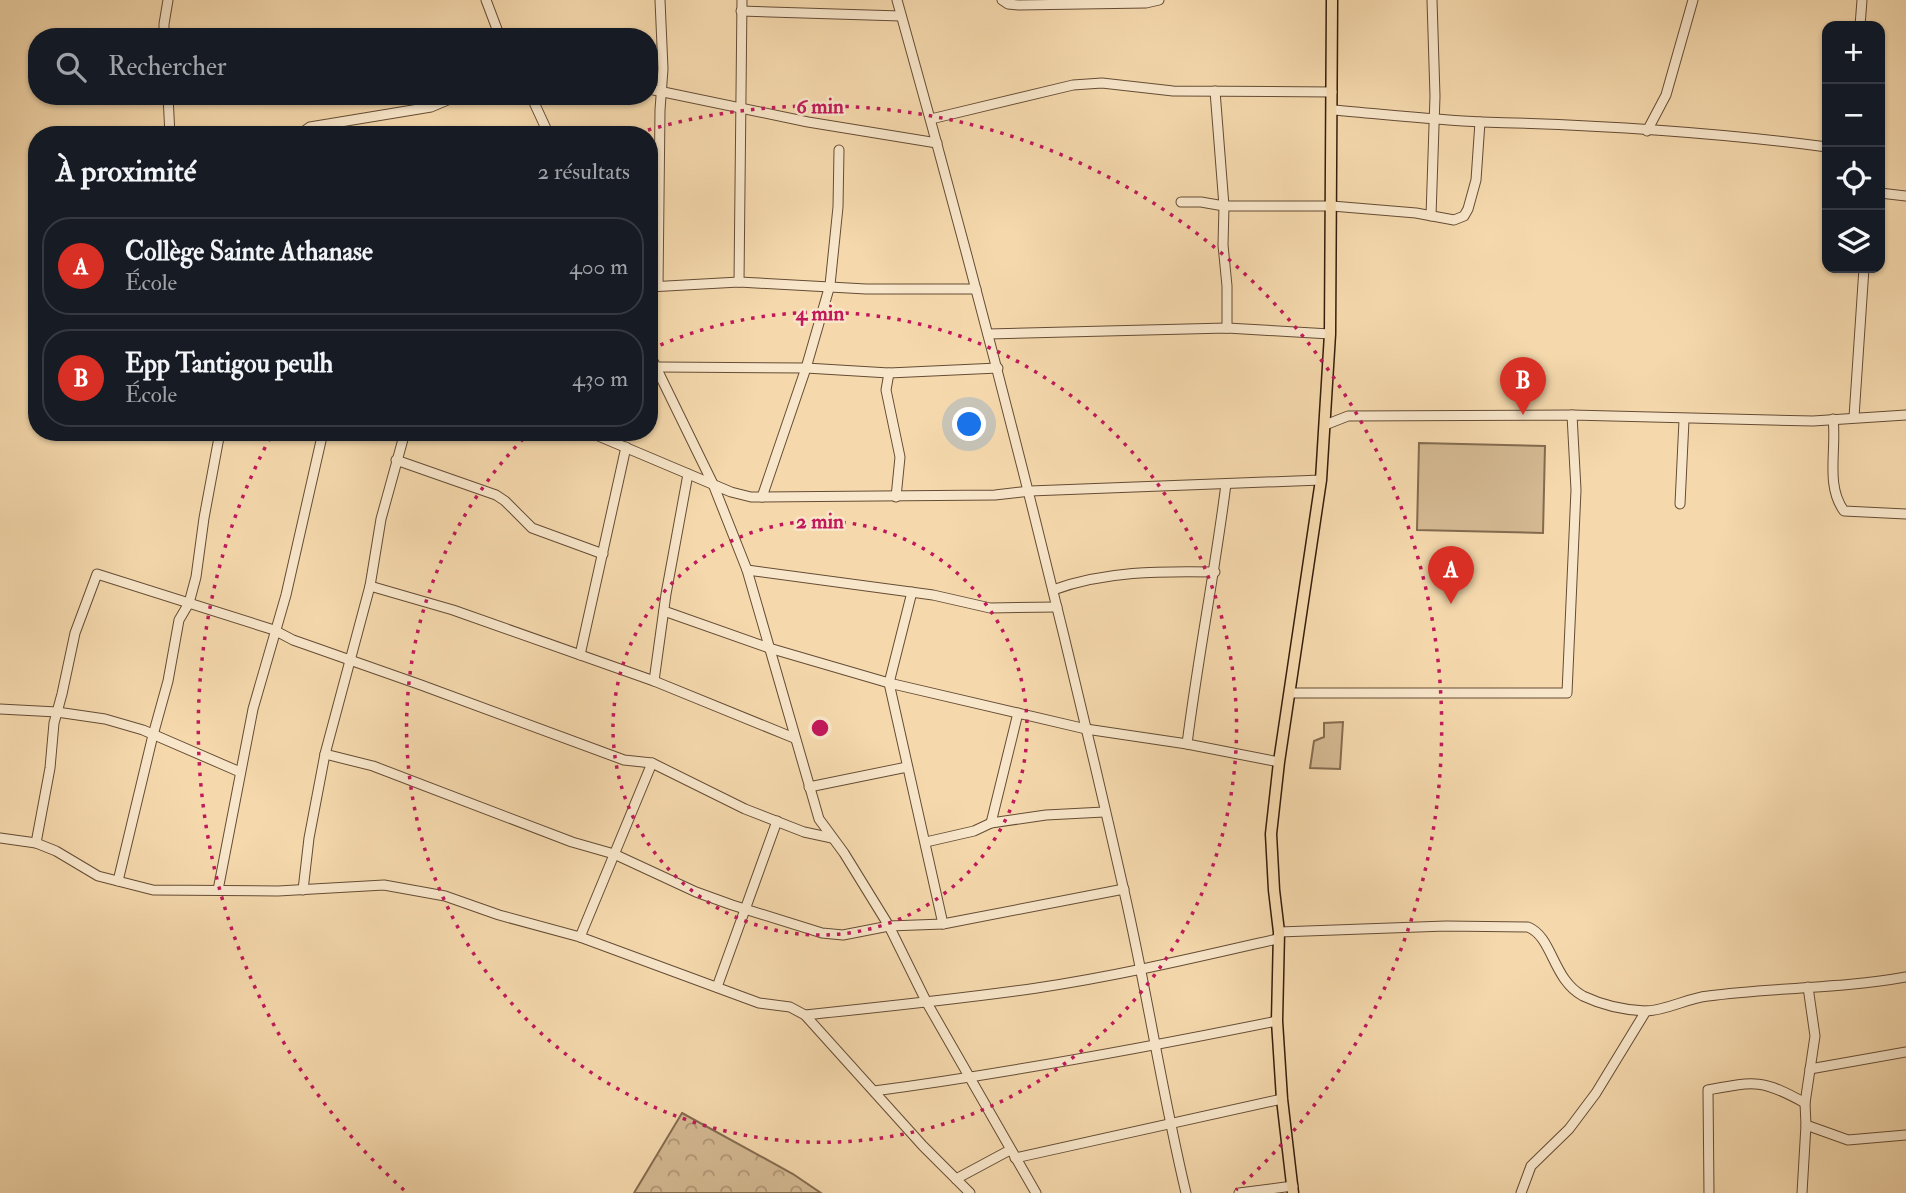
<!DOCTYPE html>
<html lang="fr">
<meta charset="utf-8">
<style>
:root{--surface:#171b24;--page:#242831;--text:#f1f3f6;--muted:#9ea1a6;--line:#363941;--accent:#d93025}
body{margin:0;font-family:"IM FELL Double Pica",serif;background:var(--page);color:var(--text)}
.controls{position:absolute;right:21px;top:21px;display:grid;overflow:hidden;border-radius:14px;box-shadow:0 2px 5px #0004}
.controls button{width:63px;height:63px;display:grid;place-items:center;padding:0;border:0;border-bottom:2px solid var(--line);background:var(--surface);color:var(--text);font:35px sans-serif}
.you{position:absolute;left:970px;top:425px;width:24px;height:24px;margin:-18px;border:5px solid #fff;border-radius:50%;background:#1a73e8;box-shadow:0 0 0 10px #1a73e833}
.badge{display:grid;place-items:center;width:46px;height:46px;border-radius:50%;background:var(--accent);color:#fff;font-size:23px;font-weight:700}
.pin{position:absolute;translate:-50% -58px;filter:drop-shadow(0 2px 4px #0008)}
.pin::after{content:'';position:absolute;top:37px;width:24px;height:21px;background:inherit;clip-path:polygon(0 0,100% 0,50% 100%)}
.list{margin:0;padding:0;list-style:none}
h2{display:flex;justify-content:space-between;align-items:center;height:91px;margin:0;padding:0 28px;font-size:30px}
h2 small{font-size:23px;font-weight:400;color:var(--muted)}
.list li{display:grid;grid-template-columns:46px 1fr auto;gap:21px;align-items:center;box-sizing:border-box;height:98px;margin:0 14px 14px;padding:0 14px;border:2px solid var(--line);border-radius:28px}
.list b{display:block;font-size:26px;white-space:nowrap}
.list p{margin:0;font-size:23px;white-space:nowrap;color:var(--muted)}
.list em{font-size:23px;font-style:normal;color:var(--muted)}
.icon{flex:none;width:38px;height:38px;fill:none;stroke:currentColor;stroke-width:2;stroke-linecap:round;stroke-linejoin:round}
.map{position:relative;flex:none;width:1906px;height:1193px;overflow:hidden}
.search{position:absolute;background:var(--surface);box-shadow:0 2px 5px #0004;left:28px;top:28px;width:630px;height:77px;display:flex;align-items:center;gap:18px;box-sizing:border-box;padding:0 24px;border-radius:28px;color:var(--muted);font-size:26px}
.panel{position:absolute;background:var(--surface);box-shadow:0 2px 5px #0004;left:28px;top:126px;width:630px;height:315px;border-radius:28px}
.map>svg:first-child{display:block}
.forest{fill:url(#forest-crowns);stroke:#846b4f;stroke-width:2}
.green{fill:#d4b992;stroke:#846b4f;stroke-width:2}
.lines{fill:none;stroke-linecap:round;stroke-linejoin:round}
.minor-casing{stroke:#654c34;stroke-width:11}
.major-casing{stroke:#351d0c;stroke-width:13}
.minor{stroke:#f8e6ca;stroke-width:9}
.major{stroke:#f5d9ad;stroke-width:10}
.ring{fill:none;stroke:#c2185b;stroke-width:3.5;stroke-dasharray:3.5 7}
.centre{fill:#c2185b;stroke:#f8e6ca;stroke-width:3.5}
.ring-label{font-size:21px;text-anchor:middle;font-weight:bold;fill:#c2185b;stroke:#f8e6ca;stroke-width:5;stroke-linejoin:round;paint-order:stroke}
</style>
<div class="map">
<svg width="1906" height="1193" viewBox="0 0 1906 1193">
<defs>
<pattern id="forest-crowns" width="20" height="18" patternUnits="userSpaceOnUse" patternTransform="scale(1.75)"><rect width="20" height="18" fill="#d4b992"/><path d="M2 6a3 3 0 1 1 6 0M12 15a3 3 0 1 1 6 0" fill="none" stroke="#ad9676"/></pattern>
</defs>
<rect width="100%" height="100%" fill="#f5d9ad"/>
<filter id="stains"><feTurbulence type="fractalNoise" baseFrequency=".00286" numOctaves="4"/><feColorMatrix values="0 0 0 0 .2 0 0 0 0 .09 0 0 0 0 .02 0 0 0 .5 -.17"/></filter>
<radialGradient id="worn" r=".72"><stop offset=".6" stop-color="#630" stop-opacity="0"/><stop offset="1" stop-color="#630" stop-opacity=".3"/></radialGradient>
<!-- forest -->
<polygon class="forest" points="682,1113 793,1174 821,1193 634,1193"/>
<!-- green -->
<g class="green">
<polygon points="1419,443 1545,446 1543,533 1417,530"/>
<polygon points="1343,722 1340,769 1310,768 1314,741 1324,737 1324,723"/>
</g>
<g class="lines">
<defs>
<g id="minor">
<polyline points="486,0 500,37"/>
<path d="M897,0C980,295 1056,592 1124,891C1147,991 1162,1093 1186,1193"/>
<polyline points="1002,0 1008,4 1019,5 1146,3 1159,0"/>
<polyline points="741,11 901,16"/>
<polyline points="1860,26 1862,0"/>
<polyline points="164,37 164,24 168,0"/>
<polyline points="649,89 808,122 937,143"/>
<polyline points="1215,91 1224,206 1223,245 1227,286 1227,328"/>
<polyline points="168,96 170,135"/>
<polyline points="531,96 549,135"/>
<path d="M1333,110C1382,114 1432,120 1482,122C1597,125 1713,132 1827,147"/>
<polyline points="931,119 1073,85 1102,83 1173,91 1332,92"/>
<polyline points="1647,131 1666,95 1693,0"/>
<polyline points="299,135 310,127 431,107 457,96"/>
<polyline points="1880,193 1906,196"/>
<polyline points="1181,202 1201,202 1224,206 1332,206 1416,213 1454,220 1464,216 1468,209 1476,180 1480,122"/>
<polyline points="1431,216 1435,96 1432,0"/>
<polyline points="739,282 742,0"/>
<polyline points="658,286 660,110 663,69 660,0"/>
<polyline points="649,287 739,282 866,289 976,289"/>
<polyline points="988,334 1227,328 1330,334"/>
<polyline points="649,353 713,484 747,570 819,819 844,853 889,926 927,1003 1036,1193"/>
<polyline points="658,367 806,368 889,373 998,368"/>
<polyline points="889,373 886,390 900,457 896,497"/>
<polyline points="1854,417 1864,268"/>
<path d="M1833,419C1837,449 1825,485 1844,511L1906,514"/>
<polyline points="1325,425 1348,416 1572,415 1813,421 1906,415"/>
<polyline points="589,432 731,492 751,497 995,495 1030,491 1321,480"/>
<polyline points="396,460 496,495 505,501 532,528 603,554"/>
<polyline points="688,474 666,594 654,681 794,738"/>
<polyline points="762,497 806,368 830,285 838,207 839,150"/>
<polyline points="1680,504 1684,420"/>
<polyline points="747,570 933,595 990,608 1057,607"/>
<polyline points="370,586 453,610 654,681"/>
<path d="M1053,590C1104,571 1160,571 1215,572"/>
<polyline points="912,592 889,683 943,924"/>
<path d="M664,611L769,648L889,683L1086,729L1187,744C1198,657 1215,571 1226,484"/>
<polyline points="580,655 626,447"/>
<polyline points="1290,693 1567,693 1576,490 1572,415"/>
<polyline points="0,709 57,712 105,719 143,730 240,772"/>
<polyline points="1187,744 1279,762"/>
<polyline points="325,754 373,766 572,842 614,854 696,892 732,905 822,933 843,935 889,926 943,924 1124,889"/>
<polyline points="652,763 580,937 759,1003 790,1007 805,1015 923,1146 970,1193"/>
<polyline points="809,787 907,767"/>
<polyline points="991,823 1018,713"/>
<polyline points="0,838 36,843 56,851 98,876 153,890 278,891 384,885 445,896 499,915 580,937"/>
<polyline points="926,842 974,831 991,823 1046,815 1104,812"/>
<polyline points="36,843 50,768 54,723 62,694 75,633 97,574 274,630 293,640 421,685 624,760 652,763 745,809 804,832 832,838"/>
<polyline points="118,881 153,735 168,681 179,620 189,603 196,577 204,518 220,432"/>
<polyline points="218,890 253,709 286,595 323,432"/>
<polyline points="303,890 309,838 325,754 370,586 381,519 405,432"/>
<path d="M1279,932L1446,926L1528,927C1553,937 1552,979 1583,996C1602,1005 1624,1010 1645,1011C1666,1011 1687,998 1708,996C1774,987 1841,989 1906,977"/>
<polyline points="717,987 777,821"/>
<path d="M805,1015C882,1007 960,999 1037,988C1118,976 1198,957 1277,939"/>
<polyline points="1810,1069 1906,1052"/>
<path d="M874,1091C1010,1073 1143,1048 1277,1021"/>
<polyline points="1806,1125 1848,1140 1906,1135"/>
<polyline points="1015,1158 1282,1099"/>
<polyline points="956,1179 1010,1150"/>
<polyline points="1239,1193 1293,1186"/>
<polyline points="1521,1193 1531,1166 1569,1129 1596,1093 1646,1011"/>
<path d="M1709,1193L1708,1090C1755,1081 1762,1079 1805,1103"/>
<polyline points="1802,1193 1806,1125 1805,1103 1815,1036 1808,987"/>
</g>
<polyline id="major" points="1293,1193 1282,1099 1277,1021 1279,932 1274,890 1271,834 1279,762 1321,480 1330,334 1332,0"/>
</defs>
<!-- minor casing -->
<use href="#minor" class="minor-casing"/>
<!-- major casing -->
<use href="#major" class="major-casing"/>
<!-- minor -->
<use href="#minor" class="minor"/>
<!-- major -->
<use href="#major" class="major"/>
</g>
<!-- distance rings -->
<g class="ring">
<circle cx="820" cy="728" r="207"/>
<path d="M651 349A415 415 0 1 1 527 435"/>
<path d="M404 1190A622 622 0 0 1 271 436M638 133A622 622 0 0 1 1236 1190"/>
</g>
<circle cx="820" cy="728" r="10" class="centre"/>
<g class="ring-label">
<text x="820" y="113">6 min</text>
<text x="820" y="320">4 min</text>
<text x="820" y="528">2 min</text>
</g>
<rect width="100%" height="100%" filter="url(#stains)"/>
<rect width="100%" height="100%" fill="url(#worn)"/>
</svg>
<div class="controls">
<button>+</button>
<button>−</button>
<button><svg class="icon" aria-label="locate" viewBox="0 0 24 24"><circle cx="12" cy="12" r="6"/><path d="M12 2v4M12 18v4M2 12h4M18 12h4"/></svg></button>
<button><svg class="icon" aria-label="layers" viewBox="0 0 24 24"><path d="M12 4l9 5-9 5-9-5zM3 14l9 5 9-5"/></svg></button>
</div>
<div class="you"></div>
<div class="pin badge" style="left:1451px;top:604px">A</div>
<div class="pin badge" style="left:1523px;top:415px">B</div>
<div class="search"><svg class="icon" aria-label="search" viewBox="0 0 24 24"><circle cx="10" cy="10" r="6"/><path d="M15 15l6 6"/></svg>Rechercher</div>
<section class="panel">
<h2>À proximité<small>2 résultats</small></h2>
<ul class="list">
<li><span class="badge">A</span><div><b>Collège Sainte Athanase</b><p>École</p></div><em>400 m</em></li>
<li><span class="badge">B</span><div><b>Epp Tantigou peulh</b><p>École</p></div><em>430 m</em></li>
</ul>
</section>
</div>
